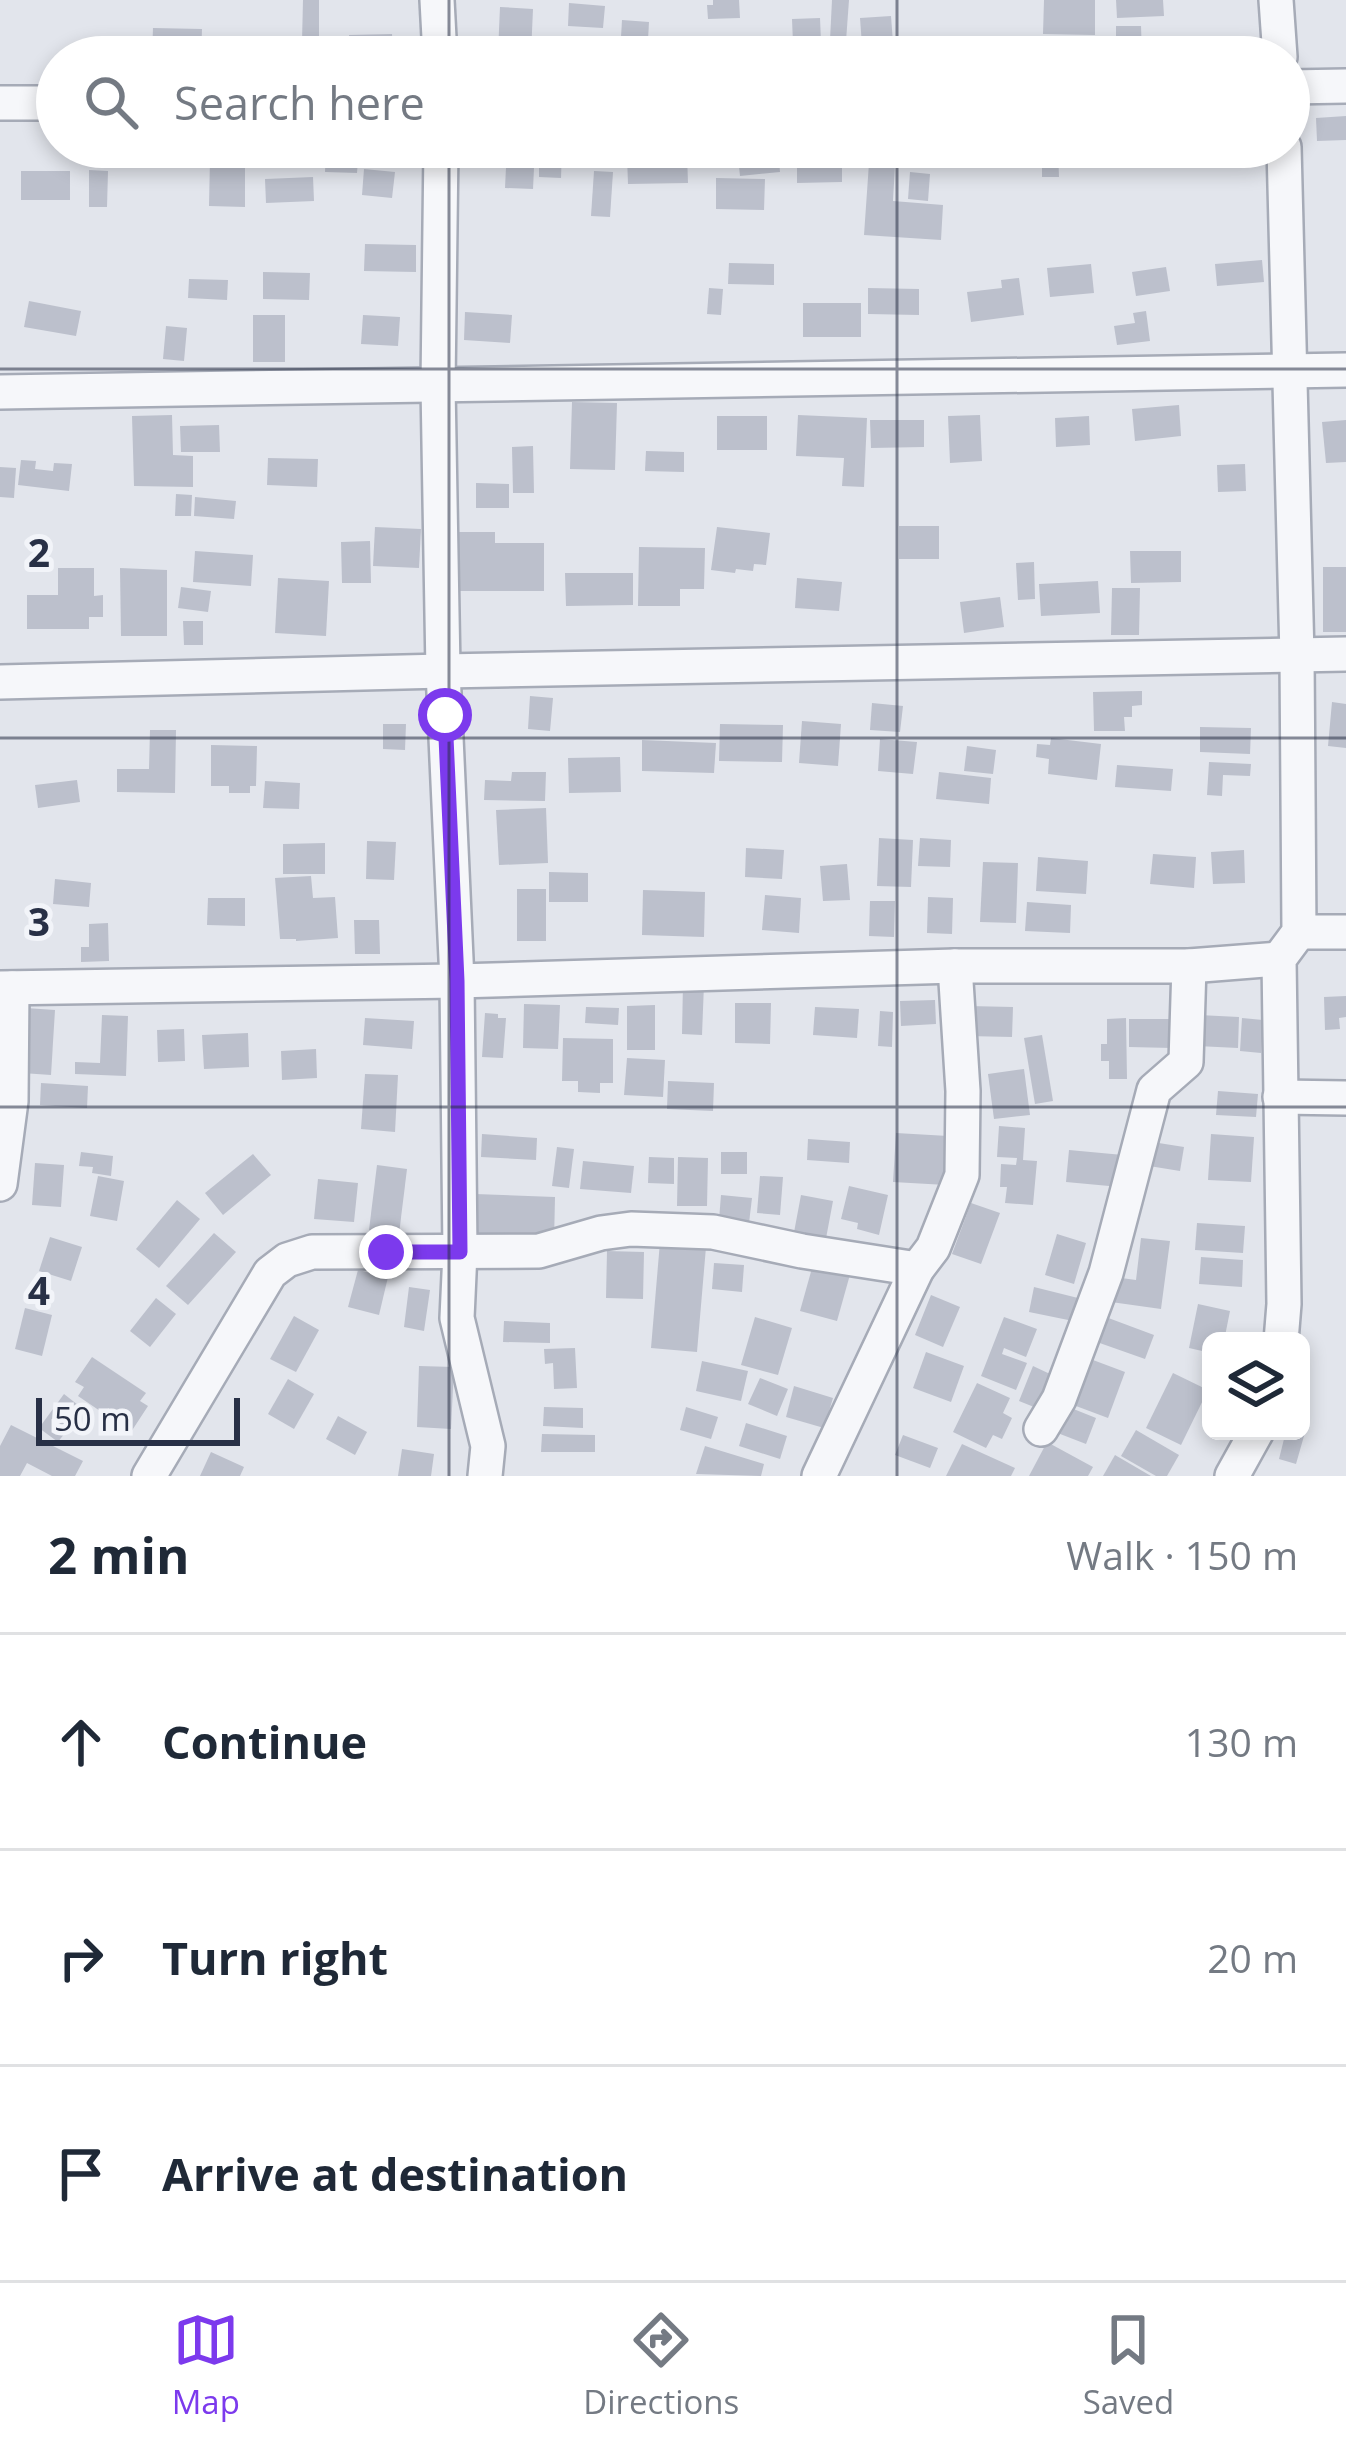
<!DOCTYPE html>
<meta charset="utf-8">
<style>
:root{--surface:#fff;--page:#f6f6f7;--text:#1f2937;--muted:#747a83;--line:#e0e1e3;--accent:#7c3aed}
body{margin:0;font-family:"Open Sans",sans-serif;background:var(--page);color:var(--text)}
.controls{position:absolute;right:36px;bottom:36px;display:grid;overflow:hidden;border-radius:18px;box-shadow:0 6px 18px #0003}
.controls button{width:108px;height:108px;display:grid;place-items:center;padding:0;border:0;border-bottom:3px solid var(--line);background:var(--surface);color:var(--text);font:60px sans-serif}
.scale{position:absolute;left:36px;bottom:30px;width:204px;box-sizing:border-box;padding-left:12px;border:6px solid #283046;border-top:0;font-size:33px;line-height:42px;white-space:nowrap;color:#283046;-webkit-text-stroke:9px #f2f4f9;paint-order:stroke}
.stop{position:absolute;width:36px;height:36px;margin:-27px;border:9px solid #7c3aed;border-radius:50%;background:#fff}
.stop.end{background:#7c3aed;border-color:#fff;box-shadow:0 3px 12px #0008}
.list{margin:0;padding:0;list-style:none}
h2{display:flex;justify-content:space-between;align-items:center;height:156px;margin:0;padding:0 48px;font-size:51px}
h2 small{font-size:39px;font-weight:400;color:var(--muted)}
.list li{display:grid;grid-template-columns:78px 1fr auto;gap:36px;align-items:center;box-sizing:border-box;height:216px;padding:0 48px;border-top:3px solid var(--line)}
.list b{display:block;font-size:45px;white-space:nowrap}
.list em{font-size:39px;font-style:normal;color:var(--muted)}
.icon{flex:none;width:66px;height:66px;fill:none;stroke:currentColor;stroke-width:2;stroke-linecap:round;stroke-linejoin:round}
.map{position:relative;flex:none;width:1346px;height:1476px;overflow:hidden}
.search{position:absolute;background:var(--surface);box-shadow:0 6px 18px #0003;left:36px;right:36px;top:36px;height:132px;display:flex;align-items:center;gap:30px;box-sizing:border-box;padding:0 42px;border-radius:66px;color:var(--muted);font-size:45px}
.sheet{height:804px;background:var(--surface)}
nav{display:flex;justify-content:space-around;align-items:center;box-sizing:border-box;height:168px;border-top:3px solid var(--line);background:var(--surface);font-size:33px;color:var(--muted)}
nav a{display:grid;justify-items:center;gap:6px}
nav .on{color:var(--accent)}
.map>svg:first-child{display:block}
.building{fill:#bcc0cc}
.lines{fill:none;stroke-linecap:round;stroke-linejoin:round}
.minor-casing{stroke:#a6abb7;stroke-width:38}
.minor{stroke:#f6f7fa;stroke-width:33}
.route{stroke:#7c3aed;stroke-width:15}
.grid{fill:none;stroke:#283046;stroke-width:3;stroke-opacity:0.55}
.grid-label{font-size:39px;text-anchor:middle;font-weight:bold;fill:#283046;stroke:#f2f4f9;stroke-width:10;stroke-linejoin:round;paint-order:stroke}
</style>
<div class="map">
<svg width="1346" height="1476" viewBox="0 0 1346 1476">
<rect width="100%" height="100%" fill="#e2e5ec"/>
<!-- building -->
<g class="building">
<polygon points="303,0 319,0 319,42 302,42"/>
<polygon points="713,0 739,0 740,18 708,19 707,5 713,5"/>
<polygon points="832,0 849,0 846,41 830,40"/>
<polygon points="1044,0 1095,0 1095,35 1043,34"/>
<polygon points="1116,0 1163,0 1164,16 1117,18"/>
<polygon points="569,3 605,6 603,28 568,26"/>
<polygon points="500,7 533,9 531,54 498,53"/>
<polygon points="891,16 893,43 862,45 860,18"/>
<polygon points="820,18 821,42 793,43 792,19"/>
<polygon points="622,20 649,22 647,57 620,55"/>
<polygon points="1116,26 1141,26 1142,57 1116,57"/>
<polygon points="153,28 202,29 201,57 152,57"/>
<polygon points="392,34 393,57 350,57 349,35"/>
<polygon points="1346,116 1346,140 1317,141 1316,118"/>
<polygon points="326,147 359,147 357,173 325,172"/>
<polygon points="507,147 535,147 533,189 505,188"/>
<polygon points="539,147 562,147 561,178 539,177"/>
<polygon points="566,147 610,147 610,160 566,161"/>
<polygon points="737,147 778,147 780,172 740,176"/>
<polygon points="1119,147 1167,147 1167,160 1119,159"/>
<polygon points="1234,147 1257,147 1256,166 1233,165"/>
<polygon points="1042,150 1058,150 1059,177 1042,177"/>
<polygon points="797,153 817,153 817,162 842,161 842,182 797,183"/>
<polygon points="687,155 688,183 628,184 627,156"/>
<polygon points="210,159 245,160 245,207 209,206"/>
<polygon points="869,163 895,165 893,201 943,205 941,240 864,235"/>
<polygon points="364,169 395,172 392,198 362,195"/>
<polygon points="89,170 108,171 107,207 89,207"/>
<rect x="21" y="171" width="49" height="29"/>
<polygon points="594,171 613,172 610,217 591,216"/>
<polygon points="910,172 930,174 928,201 908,199"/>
<polygon points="313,177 314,201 266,203 265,179"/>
<polygon points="716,178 765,179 764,210 716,209"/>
<polygon points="365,244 416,245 416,272 364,271"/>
<polygon points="1262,260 1264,282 1217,286 1215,264"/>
<polygon points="729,263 774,264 774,285 728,284"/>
<polygon points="1091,264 1094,293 1050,297 1047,268"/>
<polygon points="1166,267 1170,291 1136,296 1132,272"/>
<polygon points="263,272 310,273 309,300 263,299"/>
<polygon points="1019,278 1024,315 971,322 967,292 1002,288 1001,280"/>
<polygon points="189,279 228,280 227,300 188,298"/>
<polygon points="709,288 723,289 721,315 707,314"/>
<polygon points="868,288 919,289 919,315 868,314"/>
<polygon points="29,301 81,311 76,336 24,327"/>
<rect x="803" y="303" width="58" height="34"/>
<polygon points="1146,311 1150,341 1117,345 1114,326 1135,323 1133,313"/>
<polygon points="465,312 512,315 510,343 464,340"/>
<rect x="253" y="315" width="32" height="47"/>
<polygon points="363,315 400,317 398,346 361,344"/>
<polygon points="166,326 187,328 184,361 163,359"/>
<polygon points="572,402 617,403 615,470 570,469"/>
<polygon points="1179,405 1181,436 1135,441 1132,409"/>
<polygon points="172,415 173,455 193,456 193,487 134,486 132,416"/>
<polygon points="798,415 867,418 864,487 842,486 844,458 796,456"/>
<polygon points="980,415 982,461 950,463 948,416"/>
<rect x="717" y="416" width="50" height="34"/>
<polygon points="1089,416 1090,445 1056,447 1055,418"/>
<polygon points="870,420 924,420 924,447 871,448"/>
<polygon points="1346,420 1346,462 1326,463 1322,422"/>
<polygon points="219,425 220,452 181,452 180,426"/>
<polygon points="533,446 534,493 513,493 512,447"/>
<polygon points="646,451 684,452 684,472 645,471"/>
<polygon points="268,458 318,459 317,487 267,485"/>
<polygon points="21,460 36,461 35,469 53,471 54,463 72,464 69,491 18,485"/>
<polygon points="1245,464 1246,491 1218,492 1217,465"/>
<polygon points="0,467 16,468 14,498 0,497"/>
<polygon points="476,483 509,484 509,508 476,508"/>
<polygon points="176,494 192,495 191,516 175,516"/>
<polygon points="195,497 236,501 234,519 194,516"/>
<rect x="899" y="526" width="40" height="33"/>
<polygon points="375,527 421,529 419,568 373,566"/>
<polygon points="717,527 770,533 766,565 754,564 753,571 736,569 735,573 711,570"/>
<polygon points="459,532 495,532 495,543 544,543 544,591 459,591"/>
<polygon points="370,541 371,583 342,583 341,542"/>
<polygon points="639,547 705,548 704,589 680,589 680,606 638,606"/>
<polygon points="195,551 253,555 251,586 193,582"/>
<polygon points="1130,551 1181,551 1181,582 1131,583"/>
<polygon points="1034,562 1035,599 1018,600 1016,563"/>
<rect x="1323" y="567" width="23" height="65"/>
<polygon points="58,568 94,568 94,596 103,595 103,617 89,617 89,629 27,629 27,595 58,595"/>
<polygon points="120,568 167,570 167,636 121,636"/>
<polygon points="565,573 633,573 633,605 566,606"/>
<polygon points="278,578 329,581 326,636 275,633"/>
<polygon points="797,578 842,582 839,611 795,608"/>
<polygon points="1098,581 1100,613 1041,616 1039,584"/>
<polygon points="181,587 211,591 208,612 178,608"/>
<polygon points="1112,588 1140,588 1139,635 1111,635"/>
<polygon points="1000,597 1004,627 964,633 960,602"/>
<polygon points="183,621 203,621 203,645 184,645"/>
<polygon points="1142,691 1142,705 1132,706 1132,717 1124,717 1125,731 1094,731 1093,692"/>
<polygon points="530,696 553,698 550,731 528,729"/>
<polygon points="1332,702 1346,704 1346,748 1328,746"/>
<polygon points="872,703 903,706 900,732 870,730"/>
<polygon points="802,721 841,724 838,766 799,763"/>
<polygon points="383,724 406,724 405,750 383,749"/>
<polygon points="720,724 783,725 782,762 719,761"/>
<polygon points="1200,727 1251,728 1250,754 1200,752"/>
<polygon points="150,730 176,730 175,793 117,792 117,769 149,769"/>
<polygon points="1051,738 1101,744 1097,780 1048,774 1049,759 1036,757 1037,744 1050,745"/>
<polygon points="880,739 917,742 913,774 878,771"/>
<polygon points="642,740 716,743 714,773 642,771"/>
<polygon points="211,745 257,746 256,786 250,786 250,793 229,793 229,786 211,786"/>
<polygon points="967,746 996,750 993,774 964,771"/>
<polygon points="620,757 621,792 569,793 568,758"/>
<polygon points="1209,762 1251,764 1250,776 1223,775 1222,796 1207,795"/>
<polygon points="1117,765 1173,769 1171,791 1115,787"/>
<polygon points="512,772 546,772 545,801 484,800 485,780 511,781"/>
<polygon points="939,772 991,778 989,804 936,799"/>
<polygon points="77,780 80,802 38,808 35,785"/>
<polygon points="265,781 300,783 299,809 263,808"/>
<polygon points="546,808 548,863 499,865 496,810"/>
<polygon points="879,838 913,840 911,887 877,886"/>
<polygon points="920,838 951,840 950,867 918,866"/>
<polygon points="367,841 396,842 394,880 366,879"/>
<polygon points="325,843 325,874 283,874 283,844"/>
<polygon points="746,848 784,850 782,879 745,877"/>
<polygon points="1244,850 1245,883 1213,884 1211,852"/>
<polygon points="1153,854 1196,857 1194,888 1150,884"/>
<polygon points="1038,857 1088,861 1086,894 1036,891"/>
<polygon points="983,862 1018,863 1016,923 980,922"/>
<polygon points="847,864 850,900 823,901 820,866"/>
<polygon points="549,872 588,873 588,902 549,902"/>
<polygon points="311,876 313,898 335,897 338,938 296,941 296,939 280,939 275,878"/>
<polygon points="55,879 91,883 89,907 53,904"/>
<rect x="517" y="889" width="29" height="52"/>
<polygon points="643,890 705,892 704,937 642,935"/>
<polygon points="765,895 801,898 799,933 762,930"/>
<polygon points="928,897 953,898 952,934 927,933"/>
<polygon points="208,898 245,898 245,926 207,925"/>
<polygon points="870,901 895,901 894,937 869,936"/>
<polygon points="1027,902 1071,905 1070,933 1025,931"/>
<polygon points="354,920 379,920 380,954 355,954"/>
<polygon points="108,923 109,961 81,962 81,947 89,947 89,924"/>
<polygon points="683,983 704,984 702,1035 682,1034"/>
<polygon points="1346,996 1346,1017 1339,1018 1340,1029 1325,1030 1324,997"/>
<polygon points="935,1000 936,1024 901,1026 900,1001"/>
<polygon points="735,1003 771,1003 770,1044 735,1043"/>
<polygon points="524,1004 560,1005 558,1049 523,1048"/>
<polygon points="655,1005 655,1050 627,1050 627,1006"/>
<polygon points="968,1006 1013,1007 1012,1037 967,1036"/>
<polygon points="586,1007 619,1008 618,1025 585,1023"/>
<polygon points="815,1007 859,1009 857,1038 813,1035"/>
<polygon points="26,1008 55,1010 51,1075 22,1073"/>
<polygon points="880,1011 893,1012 892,1047 878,1046"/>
<polygon points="485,1013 498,1014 498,1018 506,1018 503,1058 482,1057"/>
<polygon points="102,1015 128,1016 126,1076 75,1074 75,1062 100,1063"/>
<polygon points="1199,1015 1239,1017 1238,1048 1197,1046"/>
<polygon points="365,1018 414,1021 412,1049 363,1045"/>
<polygon points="1126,1018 1127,1079 1109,1079 1109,1061 1101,1061 1101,1044 1107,1044 1107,1019"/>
<polygon points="1242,1018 1263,1020 1261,1053 1240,1051"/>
<polygon points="1129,1019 1172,1019 1172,1048 1129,1047"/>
<polygon points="184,1029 185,1061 158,1062 157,1030"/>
<polygon points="248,1033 249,1067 204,1069 202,1035"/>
<polygon points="1042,1035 1053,1101 1035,1104 1024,1038"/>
<polygon points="563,1038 613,1039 613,1083 600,1083 600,1093 578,1092 578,1081 562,1081"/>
<polygon points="316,1049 317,1078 282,1080 281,1051"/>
<polygon points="627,1058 665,1060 663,1097 624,1095"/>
<polygon points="1024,1069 1030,1115 994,1119 988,1074"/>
<polygon points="365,1074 398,1075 395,1132 361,1129"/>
<polygon points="668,1081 714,1083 713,1111 667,1109"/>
<polygon points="41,1083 88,1086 87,1108 40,1105"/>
<polygon points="1218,1091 1258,1094 1256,1117 1216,1115"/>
<polygon points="999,1126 1025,1128 1023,1160 1037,1161 1033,1205 1005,1203 1007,1187 1000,1187 1001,1164 1016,1165 1017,1158 997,1157"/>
<polygon points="896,1133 948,1136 946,1185 893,1182"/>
<polygon points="482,1134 537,1138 536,1160 481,1157"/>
<polygon points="1211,1134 1254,1137 1251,1182 1208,1180"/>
<polygon points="808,1139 850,1142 849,1163 807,1160"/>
<polygon points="1146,1141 1184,1147 1180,1171 1143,1165"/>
<polygon points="557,1147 574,1149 569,1188 552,1186"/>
<polygon points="1069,1150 1123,1155 1120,1187 1066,1182"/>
<polygon points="81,1152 113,1156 111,1176 92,1173 93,1167 79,1166"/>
<rect x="721" y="1152" width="26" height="22"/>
<polygon points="253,1154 271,1175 223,1215 205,1193"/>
<polygon points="649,1157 674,1158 674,1184 648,1183"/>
<polygon points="678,1157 708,1158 707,1206 677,1206"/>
<polygon points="583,1161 634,1166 631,1193 580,1189"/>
<polygon points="35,1163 64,1165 61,1207 32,1205"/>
<polygon points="377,1165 407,1169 399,1234 369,1230"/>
<polygon points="98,1176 124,1181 117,1221 90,1216"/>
<polygon points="760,1176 783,1177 780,1215 757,1213"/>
<polygon points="318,1179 358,1183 354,1222 314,1219"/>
<polygon points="849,1186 888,1195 879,1235 857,1229 858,1223 841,1219"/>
<polygon points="475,1194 555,1197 554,1242 474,1239"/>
<polygon points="721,1195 752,1198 749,1223 719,1220"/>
<polygon points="801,1195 833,1201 824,1249 792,1243"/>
<polygon points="177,1200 200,1219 159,1268 136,1249"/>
<polygon points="971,1203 1000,1213 981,1264 952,1254"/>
<polygon points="1197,1223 1245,1226 1243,1253 1195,1250"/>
<polygon points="214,1233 236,1252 188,1305 166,1286"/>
<polygon points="1057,1234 1086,1243 1074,1284 1045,1275"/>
<polygon points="50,1237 82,1247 71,1281 39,1271"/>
<polygon points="1141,1238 1170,1241 1161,1309 1111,1302 1114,1277 1136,1280"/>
<polygon points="660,1242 706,1247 697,1352 651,1348"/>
<polygon points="607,1251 644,1252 643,1299 606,1298"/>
<polygon points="1201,1257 1243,1260 1242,1287 1199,1284"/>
<polygon points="814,1261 851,1271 837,1321 800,1311"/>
<polygon points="714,1263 744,1265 742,1292 712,1289"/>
<polygon points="358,1270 388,1277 379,1315 348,1307"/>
<polygon points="409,1287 430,1290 424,1331 404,1327"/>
<polygon points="1034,1287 1082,1299 1078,1322 1029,1312"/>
<polygon points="931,1295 960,1307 943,1347 915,1335"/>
<polygon points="156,1298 176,1314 150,1347 130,1331"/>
<polygon points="1198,1304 1230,1311 1224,1341 1211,1341 1211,1353 1189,1348"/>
<polygon points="25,1308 52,1315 42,1356 15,1349"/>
<polygon points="294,1316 319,1330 296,1372 270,1359"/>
<polygon points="1103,1316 1154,1335 1145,1359 1094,1341"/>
<polygon points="755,1317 792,1328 778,1375 741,1365"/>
<polygon points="1004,1317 1037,1329 1026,1357 1004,1348 1002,1354 1027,1363 1016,1390 981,1376"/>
<polygon points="504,1321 550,1323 550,1343 503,1342"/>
<polygon points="575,1348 577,1388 554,1389 553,1363 545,1364 544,1349"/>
<polygon points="926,1352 964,1366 951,1402 913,1388"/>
<polygon points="92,1357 146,1393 140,1401 148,1406 131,1432 78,1396 84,1387 75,1382"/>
<polygon points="1093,1360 1125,1372 1108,1418 1076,1406"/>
<polygon points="702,1361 748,1371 741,1401 696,1391"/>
<polygon points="419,1366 454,1367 451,1429 417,1427"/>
<polygon points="1033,1366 1050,1374 1041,1396 1044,1398 1039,1409 1019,1401"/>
<polygon points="1173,1373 1208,1390 1181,1445 1146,1428"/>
<polygon points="760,1378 788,1389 777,1416 748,1404"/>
<polygon points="288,1379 314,1394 294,1429 268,1414"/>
<polygon points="977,1383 1010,1398 1003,1413 1012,1418 1002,1439 993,1435 986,1448 953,1432"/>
<polygon points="794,1386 833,1398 824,1428 786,1417"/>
<polygon points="64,1394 83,1409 58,1442 39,1428"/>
<polygon points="1066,1406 1096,1418 1086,1444 1055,1432"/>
<polygon points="544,1407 583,1408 583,1428 543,1426"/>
<polygon points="686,1407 718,1417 711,1439 680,1430"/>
<polygon points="338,1416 367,1432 355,1455 326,1439"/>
<polygon points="746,1423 787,1436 780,1459 739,1446"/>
<polygon points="11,1425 83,1461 75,1476 52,1476 27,1463 20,1476 0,1476 0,1446"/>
<polygon points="1301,1428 1306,1429 1296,1464 1279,1459 1286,1431 1301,1431"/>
<polygon points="1136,1430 1179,1455 1167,1476 1156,1476 1121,1456"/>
<polygon points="542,1434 595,1435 595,1452 541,1452"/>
<polygon points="903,1435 938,1448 930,1468 895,1455"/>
<polygon points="1047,1442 1093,1467 1088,1476 1029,1476"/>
<polygon points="962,1444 1015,1468 1011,1476 946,1476"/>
<polygon points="705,1446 764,1464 761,1476 696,1474"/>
<polygon points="402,1449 434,1454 431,1476 398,1476"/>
<polygon points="211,1452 244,1467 240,1476 200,1476"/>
<polygon points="1115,1455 1151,1476 1103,1476"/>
</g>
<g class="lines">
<defs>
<g id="minor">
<polyline points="437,0 440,57"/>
<polyline points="1276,0 1280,57"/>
<polyline points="1289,87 1346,86"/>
<polyline points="0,103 57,103"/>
<polyline points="441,147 438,385 443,671 457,981 460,1252 457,1318 488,1446 485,1476"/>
<polyline points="0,392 1346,370"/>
<polyline points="0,682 443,671 1346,654"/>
<polyline points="1299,932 1346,932"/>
<polyline points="0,988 457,981 955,966 1189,966 1279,959"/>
<polyline points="1280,1097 1346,1098"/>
<polyline points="0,1184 11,1101 12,988"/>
<polyline points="1281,1341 1284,1304 1279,959 1299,932 1297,656 1284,147"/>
<polyline points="1041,1429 1059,1399 1106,1273 1154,1090 1186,1062 1189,966"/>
<polyline points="149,1476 270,1273 287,1260 312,1252 539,1251 601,1233 631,1229 713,1232 802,1251 917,1269"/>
<polyline points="819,1476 917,1269 933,1248 962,1175 963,1091 955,966"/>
<polyline points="1232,1476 1257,1431"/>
</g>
</defs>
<!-- minor casing -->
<use href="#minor" class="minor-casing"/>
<!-- minor -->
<use href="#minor" class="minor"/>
</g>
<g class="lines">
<!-- route -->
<polyline class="route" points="386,1252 460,1252 457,981 445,715"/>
</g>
<!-- grid -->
<path class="grid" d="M449,0V57M897,0V57M449,147V1476M897,147V1476M0,369H1346M0,738H1346M0,1107H1346"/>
<g class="grid-label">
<text x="39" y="567">2</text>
<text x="39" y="936">3</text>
<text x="39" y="1305">4</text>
</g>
</svg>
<div class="controls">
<button><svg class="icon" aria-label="layers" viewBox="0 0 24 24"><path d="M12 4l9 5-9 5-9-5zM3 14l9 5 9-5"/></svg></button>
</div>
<div class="scale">50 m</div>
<div class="stop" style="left:445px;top:715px"></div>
<div class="stop end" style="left:386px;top:1252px"></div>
<div class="search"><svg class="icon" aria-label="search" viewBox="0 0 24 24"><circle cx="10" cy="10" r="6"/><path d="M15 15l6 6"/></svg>Search here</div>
</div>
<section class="sheet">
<h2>2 min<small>Walk · 150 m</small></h2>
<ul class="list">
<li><svg class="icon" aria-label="ahead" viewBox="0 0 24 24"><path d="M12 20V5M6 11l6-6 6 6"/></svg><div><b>Continue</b></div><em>130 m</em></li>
<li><svg class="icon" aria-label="right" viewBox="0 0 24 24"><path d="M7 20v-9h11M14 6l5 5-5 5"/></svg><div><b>Turn right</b></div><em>20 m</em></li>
<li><svg class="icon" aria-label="arrive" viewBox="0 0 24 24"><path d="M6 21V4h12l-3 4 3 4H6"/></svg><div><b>Arrive at destination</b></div></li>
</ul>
</section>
<nav>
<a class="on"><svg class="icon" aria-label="map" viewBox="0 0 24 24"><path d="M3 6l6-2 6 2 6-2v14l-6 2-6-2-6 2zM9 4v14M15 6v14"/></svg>Map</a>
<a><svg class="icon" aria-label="directions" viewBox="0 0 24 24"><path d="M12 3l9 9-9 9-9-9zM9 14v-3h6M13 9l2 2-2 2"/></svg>Directions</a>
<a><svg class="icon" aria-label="saved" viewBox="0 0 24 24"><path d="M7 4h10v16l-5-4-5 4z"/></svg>Saved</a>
</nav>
